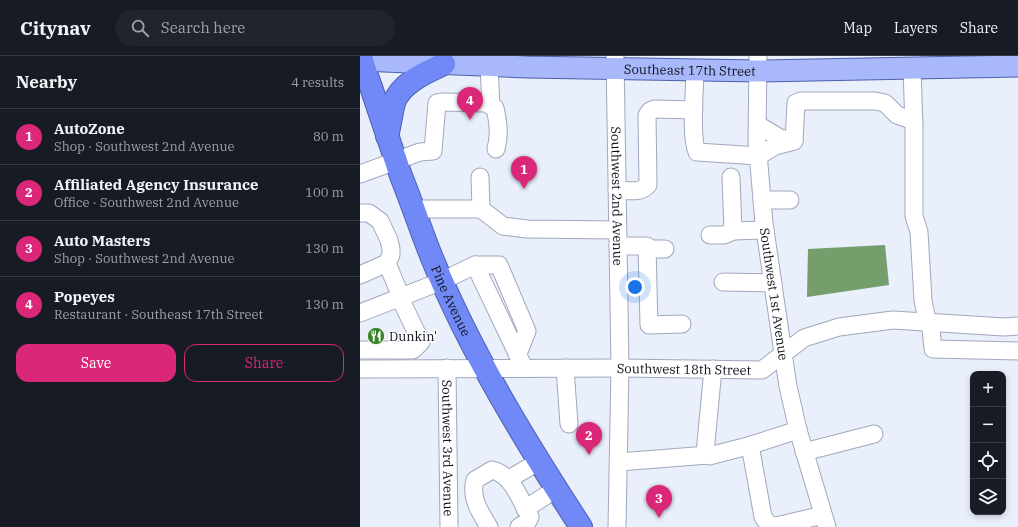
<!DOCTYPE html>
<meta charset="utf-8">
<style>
:root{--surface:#171b24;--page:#20242c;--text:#f1f3f6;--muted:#9ea1a6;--line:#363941;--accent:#db2777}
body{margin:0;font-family:"IBM Plex Serif",serif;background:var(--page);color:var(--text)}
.controls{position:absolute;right:12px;bottom:12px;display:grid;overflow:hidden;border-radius:8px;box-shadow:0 2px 6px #0003}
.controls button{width:36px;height:36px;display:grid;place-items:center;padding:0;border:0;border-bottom:1px solid var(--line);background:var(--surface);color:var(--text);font:20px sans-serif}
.you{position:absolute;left:275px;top:231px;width:14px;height:14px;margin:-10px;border:3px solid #fff;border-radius:50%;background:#1a73e8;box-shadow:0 0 0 6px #1a73e833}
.badge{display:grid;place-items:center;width:26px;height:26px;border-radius:50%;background:var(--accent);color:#fff;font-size:13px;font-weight:700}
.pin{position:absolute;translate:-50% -33px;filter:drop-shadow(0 1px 2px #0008)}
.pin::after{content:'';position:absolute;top:21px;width:14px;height:12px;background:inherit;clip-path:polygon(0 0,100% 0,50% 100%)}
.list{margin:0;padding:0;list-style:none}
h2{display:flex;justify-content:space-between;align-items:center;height:52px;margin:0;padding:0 16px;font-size:17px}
h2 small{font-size:13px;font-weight:400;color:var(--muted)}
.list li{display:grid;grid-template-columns:26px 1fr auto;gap:12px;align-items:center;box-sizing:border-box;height:56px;padding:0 16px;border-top:1px solid var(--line)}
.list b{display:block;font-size:15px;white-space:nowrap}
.list p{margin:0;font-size:13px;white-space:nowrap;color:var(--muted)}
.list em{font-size:13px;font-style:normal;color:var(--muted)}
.actions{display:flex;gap:8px;padding:12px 16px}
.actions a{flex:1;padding:9px 0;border:1px solid var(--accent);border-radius:12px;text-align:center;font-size:14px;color:var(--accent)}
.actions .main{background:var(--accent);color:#fff}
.icon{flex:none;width:22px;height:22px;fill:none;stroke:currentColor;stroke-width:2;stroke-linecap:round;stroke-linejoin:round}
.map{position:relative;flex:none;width:658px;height:471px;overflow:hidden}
header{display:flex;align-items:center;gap:24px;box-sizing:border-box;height:56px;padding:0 20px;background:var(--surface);border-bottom:1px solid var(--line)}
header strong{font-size:19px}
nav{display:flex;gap:22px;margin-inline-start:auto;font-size:14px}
.search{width:280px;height:36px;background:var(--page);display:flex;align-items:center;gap:10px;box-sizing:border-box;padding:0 14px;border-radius:22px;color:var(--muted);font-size:15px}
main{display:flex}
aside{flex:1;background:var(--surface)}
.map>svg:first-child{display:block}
.water{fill:#749e6c}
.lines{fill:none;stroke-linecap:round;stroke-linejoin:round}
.minor-casing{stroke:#a1a7bd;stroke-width:19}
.major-casing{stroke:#4e5faa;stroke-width:23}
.highway-casing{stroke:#4e5faa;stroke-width:24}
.minor{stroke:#fff;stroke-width:17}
.major{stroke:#a9b8fa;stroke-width:21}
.highway{stroke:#7089f7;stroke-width:22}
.labels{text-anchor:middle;stroke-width:3;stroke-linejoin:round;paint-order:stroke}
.street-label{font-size:13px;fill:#10121a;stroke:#fff}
.poi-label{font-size:13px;fill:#10121a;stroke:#fff;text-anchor:start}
</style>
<header>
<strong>Citynav</strong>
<div class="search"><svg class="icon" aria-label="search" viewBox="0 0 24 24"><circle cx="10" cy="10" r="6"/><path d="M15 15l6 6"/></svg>Search here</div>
<nav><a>Map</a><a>Layers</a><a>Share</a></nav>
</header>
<main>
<aside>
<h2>Nearby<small>4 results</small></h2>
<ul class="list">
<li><span class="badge">1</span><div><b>AutoZone</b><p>Shop · Southwest 2nd Avenue</p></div><em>80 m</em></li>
<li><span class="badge">2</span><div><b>Affiliated Agency Insurance</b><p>Office · Southwest 2nd Avenue</p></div><em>100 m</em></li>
<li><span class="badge">3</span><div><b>Auto Masters</b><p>Shop · Southwest 2nd Avenue</p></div><em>130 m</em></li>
<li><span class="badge">4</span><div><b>Popeyes</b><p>Restaurant · Southeast 17th Street</p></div><em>130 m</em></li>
</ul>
<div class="actions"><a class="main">Save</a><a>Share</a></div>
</aside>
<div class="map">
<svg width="658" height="471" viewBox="0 0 658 471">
<rect width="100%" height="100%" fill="#eaeffc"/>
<!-- water -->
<polygon class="water" points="525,189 529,229 447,241 448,193"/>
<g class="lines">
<defs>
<g id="minor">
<path id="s1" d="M255,0L260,312L257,471"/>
<path id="s2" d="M398,0L397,85L402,144L404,167L423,297L428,330L438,374L467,471"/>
<polyline points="129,9 131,50"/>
<polyline points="552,12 554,70 554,160 559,176 563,244 567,265 571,272 573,293 658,295"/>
<path d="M335,14C335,33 330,80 337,96L399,100L415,90L434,85"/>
<polyline points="398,69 420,82 434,85"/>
<polyline points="434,85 436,47 441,45 515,45 525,47 537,59 554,65"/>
<path d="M0,118L60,96L73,95L77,47L84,46L126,47L135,52C138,66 140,78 136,93"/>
<polyline points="371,121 373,175 405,174"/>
<path d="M257,134C268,134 280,138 288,129L287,59L290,55L294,53L334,54"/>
<polyline points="402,144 430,144"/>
<polyline points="53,153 121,153 120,121"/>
<polyline points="121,153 143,170 167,173 257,174"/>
<polyline points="0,157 9,157 20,165 29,184 31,193 31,199 27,207 0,219"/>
<polyline points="350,179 364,179 373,175"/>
<polyline points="258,190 287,190 289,269 322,268"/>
<polyline points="287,193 305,193"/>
<polyline points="27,207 41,241"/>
<polyline points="115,209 139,209 167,275 158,298"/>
<polyline points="363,226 413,227"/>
<polyline points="0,257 82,225 115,209 164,312"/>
<polyline points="0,294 53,294 61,286 40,242"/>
<path id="s3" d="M87,312L89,471"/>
<polyline points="205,312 209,368"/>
<path id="s4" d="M0,313L260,312L402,314L444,282L479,271L533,264L644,271L658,270"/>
<polyline points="353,313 345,397 349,400 388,390 438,374"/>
<polyline points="390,389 403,461 408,468 416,470 463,459"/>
<polyline points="444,396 514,378"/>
<polyline points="259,406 348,399"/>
<polyline points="149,423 178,406"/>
<polyline points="165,453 196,433"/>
<path d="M129,471C120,456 110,442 115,424L132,414C153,419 160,444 170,461L168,465L159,471"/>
</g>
<g id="major">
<path id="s5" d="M0,4L167,11L398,15L658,10"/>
</g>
<g id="highway">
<path id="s6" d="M1,0C4,14 10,27 14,40C23,67 32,94 41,120C52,147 61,175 72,202C111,297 165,385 221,471"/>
<path d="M27,80C30,70 31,58 34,47C40,27 67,16 84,8"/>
</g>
</defs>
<!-- minor casing -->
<use href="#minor" class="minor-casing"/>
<!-- major casing -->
<use href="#major" class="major-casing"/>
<!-- highway casing -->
<use href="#highway" class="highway-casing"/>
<!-- minor -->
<use href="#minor" class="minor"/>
<!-- major -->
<use href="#major" class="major"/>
<!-- highway -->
<use href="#highway" class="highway"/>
</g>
<!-- icons -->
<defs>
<symbol id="restaurant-disc" viewBox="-11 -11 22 22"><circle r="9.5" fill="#388229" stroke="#fff"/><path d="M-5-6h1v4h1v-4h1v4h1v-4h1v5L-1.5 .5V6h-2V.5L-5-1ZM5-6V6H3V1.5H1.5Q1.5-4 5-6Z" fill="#fff"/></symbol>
</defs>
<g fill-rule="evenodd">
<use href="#restaurant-disc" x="6" y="270" width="20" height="20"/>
</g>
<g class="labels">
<!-- street labels -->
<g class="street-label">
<text dy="5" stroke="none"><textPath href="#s5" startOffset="330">Southeast 17th Street</textPath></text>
<text dy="5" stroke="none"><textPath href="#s1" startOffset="140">Southwest 2nd Avenue</textPath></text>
<text dy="5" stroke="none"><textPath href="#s2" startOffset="239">Southwest 1st Avenue</textPath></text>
<text dy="5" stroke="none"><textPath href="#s6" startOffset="261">Pine Avenue</textPath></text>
<text dy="5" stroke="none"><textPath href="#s4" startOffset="324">Southwest 18th Street</textPath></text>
<text dy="5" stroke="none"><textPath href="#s3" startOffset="80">Southwest 3rd Avenue</textPath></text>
</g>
<!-- poi labels -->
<g class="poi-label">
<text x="29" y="285">Dunkin'</text>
</g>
</g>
</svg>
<div class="controls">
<button>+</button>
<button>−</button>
<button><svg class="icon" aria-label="locate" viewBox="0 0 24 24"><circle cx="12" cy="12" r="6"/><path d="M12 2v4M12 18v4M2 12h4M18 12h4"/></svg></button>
<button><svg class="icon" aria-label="layers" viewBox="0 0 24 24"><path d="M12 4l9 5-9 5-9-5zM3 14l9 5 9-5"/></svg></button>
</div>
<div class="you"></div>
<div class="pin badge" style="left:164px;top:133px">1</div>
<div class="pin badge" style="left:229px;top:399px">2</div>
<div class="pin badge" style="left:299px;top:462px">3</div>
<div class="pin badge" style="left:110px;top:64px">4</div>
</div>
</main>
